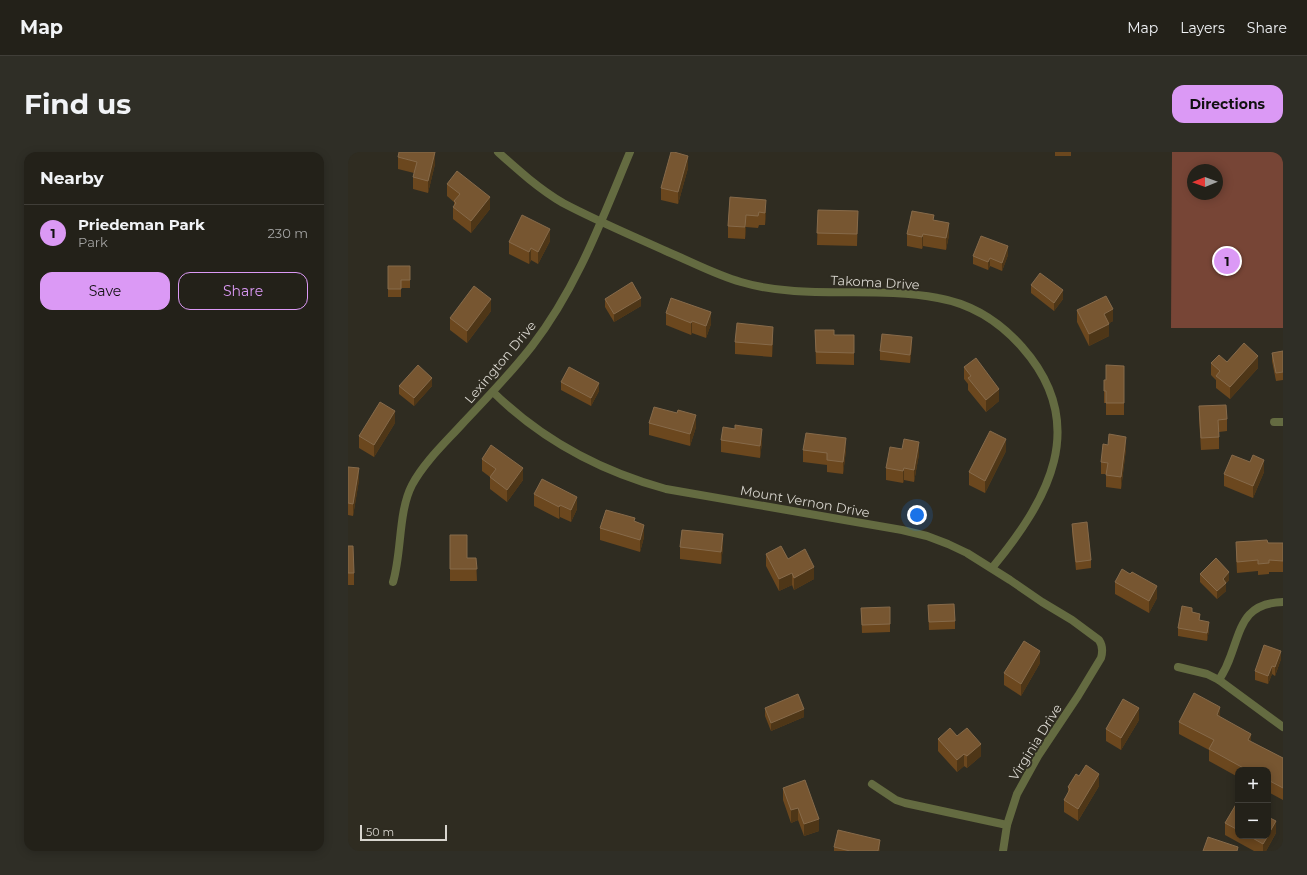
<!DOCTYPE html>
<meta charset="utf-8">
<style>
:root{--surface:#232119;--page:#2f2e26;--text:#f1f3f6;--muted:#a3a3a2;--line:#403e38;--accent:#db99f5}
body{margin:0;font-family:Montserrat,sans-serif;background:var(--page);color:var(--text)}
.controls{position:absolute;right:12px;bottom:12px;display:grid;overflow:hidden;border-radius:8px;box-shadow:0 2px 10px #0003}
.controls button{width:36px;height:36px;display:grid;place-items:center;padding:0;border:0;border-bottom:1px solid var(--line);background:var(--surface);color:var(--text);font:20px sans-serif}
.compass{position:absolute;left:839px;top:12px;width:36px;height:36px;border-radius:50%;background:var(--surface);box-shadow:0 2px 10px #0003;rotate:269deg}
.scale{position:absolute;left:12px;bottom:10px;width:87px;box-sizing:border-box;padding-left:4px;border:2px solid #d8d5ce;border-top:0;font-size:11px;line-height:14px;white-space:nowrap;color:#d8d5ce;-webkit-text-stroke:3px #2f2c21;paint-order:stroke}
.you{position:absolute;left:569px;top:363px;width:14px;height:14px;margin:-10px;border:3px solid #fff;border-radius:50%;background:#1a73e8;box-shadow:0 0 0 6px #1a73e833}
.badge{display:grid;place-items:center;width:26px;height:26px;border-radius:50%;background:var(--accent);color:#111;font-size:13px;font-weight:700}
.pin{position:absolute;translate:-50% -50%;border:2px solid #fff;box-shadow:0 1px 4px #0006}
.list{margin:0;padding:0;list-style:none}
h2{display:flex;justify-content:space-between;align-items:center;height:52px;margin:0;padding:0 16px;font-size:17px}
h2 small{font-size:13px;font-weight:400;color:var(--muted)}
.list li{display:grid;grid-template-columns:26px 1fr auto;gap:12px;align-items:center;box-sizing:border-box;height:56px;padding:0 16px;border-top:1px solid var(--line)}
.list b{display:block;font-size:15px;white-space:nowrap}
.list p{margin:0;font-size:13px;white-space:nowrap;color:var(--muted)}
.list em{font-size:13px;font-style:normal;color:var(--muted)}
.actions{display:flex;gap:8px;padding:12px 16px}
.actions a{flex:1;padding:9px 0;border:1px solid var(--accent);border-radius:12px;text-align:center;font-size:14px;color:var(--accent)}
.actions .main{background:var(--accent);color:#111}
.map{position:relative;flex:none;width:935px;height:699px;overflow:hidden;border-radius:12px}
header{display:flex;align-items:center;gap:24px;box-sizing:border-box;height:56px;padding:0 20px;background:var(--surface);border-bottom:1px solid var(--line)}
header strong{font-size:19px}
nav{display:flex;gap:22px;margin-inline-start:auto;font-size:14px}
.intro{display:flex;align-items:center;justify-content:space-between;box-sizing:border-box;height:96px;padding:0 24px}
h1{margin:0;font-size:28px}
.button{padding:10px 18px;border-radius:12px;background:var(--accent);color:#111;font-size:14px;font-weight:700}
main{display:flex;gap:24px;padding:0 24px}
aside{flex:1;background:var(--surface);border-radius:12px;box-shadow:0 2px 10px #0003}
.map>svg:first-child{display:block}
.green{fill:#774536;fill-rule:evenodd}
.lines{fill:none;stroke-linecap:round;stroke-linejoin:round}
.street{stroke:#646b41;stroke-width:8}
.wall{fill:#6b471e}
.shaded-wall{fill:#4e3617}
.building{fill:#775631;stroke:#866a4a}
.labels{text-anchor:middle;stroke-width:4;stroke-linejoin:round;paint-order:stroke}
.street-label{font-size:13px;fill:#d8d5ce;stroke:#2f2c21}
</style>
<header>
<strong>Map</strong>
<nav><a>Map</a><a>Layers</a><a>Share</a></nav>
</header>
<div class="intro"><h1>Find us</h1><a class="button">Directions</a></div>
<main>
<aside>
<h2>Nearby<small></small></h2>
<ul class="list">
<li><span class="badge">1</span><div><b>Priedeman Park</b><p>Park</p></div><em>230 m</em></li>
</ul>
<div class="actions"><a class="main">Save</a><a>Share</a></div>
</aside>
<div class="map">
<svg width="935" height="699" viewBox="0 0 935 699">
<rect width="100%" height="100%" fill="#2f2c21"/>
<!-- green -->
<path class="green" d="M824,0H935V176H823ZM845,18H869V42H845Z"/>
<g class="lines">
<!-- street -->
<g class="street">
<path d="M150,0C170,18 191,37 215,51C249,69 285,84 320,100C344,110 368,123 393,130C457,149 525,133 590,146C624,152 652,170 674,195C743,273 700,348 644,416"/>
<path d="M145,240C194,288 252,319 318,337L554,378L579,384L600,392L619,401L662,428L694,450L724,468L751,488C755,494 755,499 753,506L730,544L690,604L669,642L659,673L655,699"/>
<polyline points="926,270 935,270"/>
<path d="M45,430C54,400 50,360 64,333C77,309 98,290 116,270C140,245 163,221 184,194C229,136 254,67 282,0"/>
<polyline points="830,515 859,522 871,528 935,575"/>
<path d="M871,528C876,520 880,512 883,503C894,473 897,451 935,450"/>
<polyline points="524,632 548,648 557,651 659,673"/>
</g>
</g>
<!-- wall -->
<g class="wall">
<rect x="707" y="0" width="16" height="4"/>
<polygon points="50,5 87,12 80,41 65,37 65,25 66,21 50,17"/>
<polygon points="340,16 330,52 313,48 313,36"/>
<polygon points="99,32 142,57 123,81 105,67 105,55 106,54 106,50 99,44"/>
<polygon points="382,45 418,60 417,73 411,73 410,76 398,75 397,87 380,86 380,74"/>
<polygon points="470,58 510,59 509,94 469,93"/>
<polygon points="586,68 601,83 598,98 575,94 574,97 559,94 559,82"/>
<polygon points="202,89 190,112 183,108 181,112 161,102 161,90"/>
<polygon points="660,103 654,119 642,114 640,118 625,112 625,104"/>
<polygon points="40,114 62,114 62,136 53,136 53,145 40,145"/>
<polygon points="683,133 715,147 706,159 683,141"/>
<polygon points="257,147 293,154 266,170 257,155"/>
<polygon points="729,158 765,169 761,171 761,184 741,194 729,170"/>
<polygon points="143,159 119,191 102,178 102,166"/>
<polygon points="318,161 363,172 358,186 344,181 343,183 318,173"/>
<polygon points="467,178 486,183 506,183 506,213 468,212"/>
<polygon points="425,187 424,205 387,202 387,190"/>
<polygon points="564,193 562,211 532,208 532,199"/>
<polygon points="935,199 935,228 928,229 924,209 924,201"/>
<polygon points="879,210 910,216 882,247 868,236 868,228 863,223 863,211"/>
<polygon points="776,214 776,263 758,263 758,251 756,251 756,228 758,228"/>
<polygon points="616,215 651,249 638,260 620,238 620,232 616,227"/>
<polygon points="213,230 251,239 243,254 213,238"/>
<polygon points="51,234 84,234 66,254 51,242"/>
<polygon points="851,254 879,267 879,279 871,280 871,297 853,298 851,266"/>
<polygon points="47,271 26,305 11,296 11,284"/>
<polygon points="301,271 348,275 342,294 301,283"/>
<polygon points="387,277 414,290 412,306 373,300 373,288"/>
<polygon points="778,297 773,337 758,335 758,322 753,322 753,310"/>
<polygon points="455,298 498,298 495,322 479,320 479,313 455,310"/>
<polygon points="658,299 637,341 621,333 621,320"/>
<polygon points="571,302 566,330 556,328 555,331 538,328 538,316"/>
<polygon points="134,307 175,328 159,350 142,337 142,325 134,319"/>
<polygon points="0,315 11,328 5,364 0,363"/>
<polygon points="916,320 905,346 876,334 876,322"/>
<polygon points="186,342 229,357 223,370 212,365 211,367 186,354"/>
<polygon points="287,370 296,385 292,400 252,388 252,376"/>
<polygon points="724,372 743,408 743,416 728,418 724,380"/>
<polygon points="102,383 119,406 128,406 129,429 102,429"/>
<polygon points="888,390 935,391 935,420 921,420 921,422 910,423 910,419 889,421 888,401"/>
<polygon points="0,394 6,421 6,433 0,433"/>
<polygon points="375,394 373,412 332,407 332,395"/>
<polygon points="418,402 440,407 466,427 446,438 444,433 431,439 418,414"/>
<polygon points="782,422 809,446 801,461 767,442 767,430"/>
<polygon points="852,422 881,428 878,431 878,439 869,447 852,430"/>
<polygon points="580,453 607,469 607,477 581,478"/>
<polygon points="513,456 542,472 542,480 514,481"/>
<polygon points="844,460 861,478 859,489 830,484 830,476"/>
<polygon points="933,507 927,524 924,522 920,532 907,528 907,519"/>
<polygon points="692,511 673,544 656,533 656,521"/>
<polygon points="417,556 456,565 423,579 417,564"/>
<polygon points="872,565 903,590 935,606 935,648 920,640 920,618 890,618 890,625 861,609 861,598 831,582 831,570"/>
<polygon points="791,568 773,598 758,589 758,577"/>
<polygon points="609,584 633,604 619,616 616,614 609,620 590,599 590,587"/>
<polygon points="731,624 751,634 730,669 716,660 716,648 720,641 720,635"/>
<polygon points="435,636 471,679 456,684 450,668 443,671 435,648"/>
<polygon points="890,649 890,684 920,684 928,681 918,699 906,699 877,683 877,671"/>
<polygon points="486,695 532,699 486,699"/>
</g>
<!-- shaded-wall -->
<g class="shaded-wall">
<polygon points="87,0 87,12 80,41 80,29"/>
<polygon points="340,4 340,16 330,52 330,40"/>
<polygon points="142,45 142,57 123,81 123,69"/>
<polygon points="418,48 418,60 417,73 417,61"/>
<polygon points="398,63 398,75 397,87 397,75"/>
<polygon points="601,71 601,83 598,98 598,86"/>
<polygon points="202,77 202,89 190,112 190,100"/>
<polygon points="575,82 575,94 574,97 574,85"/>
<polygon points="660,94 660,103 654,119 654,111"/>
<polygon points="183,96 183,108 181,112 181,100"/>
<polygon points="642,106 642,114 640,118 640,110"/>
<polygon points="715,138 715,147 706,159 706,151"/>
<polygon points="293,146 293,154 266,170 266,162"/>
<polygon points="143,147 143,159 119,191 119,179"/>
<polygon points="765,157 765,169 756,174 756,162"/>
<polygon points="363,160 363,172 358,186 358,174"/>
<polygon points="344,169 344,181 343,183 343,171"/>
<polygon points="761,172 761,184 741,194 741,182"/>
<polygon points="425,175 425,187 424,205 424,193"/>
<polygon points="564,185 564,193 562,211 562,203"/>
<polygon points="910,204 910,216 882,247 882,235"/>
<polygon points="84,226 84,234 66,254 66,246"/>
<polygon points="251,231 251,239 243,254 243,246"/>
<polygon points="651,237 651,249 638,260 638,248"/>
<polygon points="47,259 47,271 26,305 26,293"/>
<polygon points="348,263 348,275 342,294 342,282"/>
<polygon points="414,277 414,290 412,306 412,294"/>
<polygon points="778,285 778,297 773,337 773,325"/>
<polygon points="498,286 498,298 495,322 495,310"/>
<polygon points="658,287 658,299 637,341 637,329"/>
<polygon points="571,290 571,302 566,330 566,318"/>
<polygon points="916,308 916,320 905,346 905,334"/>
<polygon points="11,316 11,328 5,364 5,352"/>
<polygon points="175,316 175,328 159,350 159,338"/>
<polygon points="556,316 556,328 555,331 555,319"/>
<polygon points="229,345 229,357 223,370 223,358"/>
<polygon points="212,353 212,365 211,367 211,355"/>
<polygon points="296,373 296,385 292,400 292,388"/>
<polygon points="375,382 375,394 373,412 373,400"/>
<polygon points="466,415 466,427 446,438 446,426"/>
<polygon points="881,420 881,428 878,431 878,439 869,447 869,439 875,427"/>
<polygon points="444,421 444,433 431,439 431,427"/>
<polygon points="809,434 809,446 801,461 801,449"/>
<polygon points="861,470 861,478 859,489 859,481"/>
<polygon points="692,499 692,511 673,544 673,532"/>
<polygon points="933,499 933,507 927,524 927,515"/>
<polygon points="924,514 924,522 920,532 920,524"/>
<polygon points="872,555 872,567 869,563"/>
<polygon points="791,556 791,568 773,598 773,586"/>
<polygon points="456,557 456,565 423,579 423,571"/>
<polygon points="903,582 903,594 900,588"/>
<polygon points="633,592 633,604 619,616 619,604"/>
<polygon points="616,602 616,614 609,620 609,608"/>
<polygon points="751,622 751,634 730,669 730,657"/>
<polygon points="450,656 450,668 443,671 443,658"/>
<polygon points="471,667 471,679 456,684 456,672"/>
<polygon points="928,669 928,681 918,699 915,699 915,692"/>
<polygon points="532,688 532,699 530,699"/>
</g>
<!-- building -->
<g class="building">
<polygon points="51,0 87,0 80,29 65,25 69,10 50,5"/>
<polygon points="323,0 326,0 340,4 330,40 313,36"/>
<polygon points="109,19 142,45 123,69 105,55 108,51 106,49 112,42 99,32"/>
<polygon points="382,45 418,48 417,61 411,60 410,64 398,63 397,75 380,74"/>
<polygon points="470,58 510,59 509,82 469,81"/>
<polygon points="564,59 586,63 585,68 601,71 598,86 575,82 574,85 559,82"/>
<polygon points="174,63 202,77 190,100 183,96 181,100 161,90"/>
<polygon points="633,84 660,94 654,111 642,106 640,110 625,104"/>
<polygon points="40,114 62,114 62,128 53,128 53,137 40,137"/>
<polygon points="692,121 715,138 706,151 683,133"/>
<polygon points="284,130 293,146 266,162 257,147"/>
<polygon points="126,134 143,147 119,179 102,166"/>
<polygon points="758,144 765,157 756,162 761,172 741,182 729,158"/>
<polygon points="323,146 363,160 358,174 344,169 343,171 318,161"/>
<polygon points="389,171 425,175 424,193 387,190"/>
<polygon points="467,178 486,178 486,183 506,183 506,201 468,200"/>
<polygon points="534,182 564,185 562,203 532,199"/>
<polygon points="896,191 910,204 882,235 868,224 872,219 863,211 871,203 879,210"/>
<polygon points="935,199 935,220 928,221 924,201"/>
<polygon points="628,206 651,237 638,248 620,226 623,224 616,215"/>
<polygon points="70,213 84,226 66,246 51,234"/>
<polygon points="758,213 776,214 776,251 758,251 758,239 756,239 756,228 758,228"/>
<polygon points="221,215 251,231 243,246 213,230"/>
<polygon points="32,250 47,259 26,293 11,284"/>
<polygon points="878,253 879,267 870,268 871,285 853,286 851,254"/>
<polygon points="306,255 329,261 330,258 348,263 342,282 301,271"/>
<polygon points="387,273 414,277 412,294 373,288 375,275 387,277"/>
<polygon points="642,279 658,287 637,329 621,320"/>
<polygon points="458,281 498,286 495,310 479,308 479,301 455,298"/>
<polygon points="761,282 778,285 773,325 758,323 760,311 753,310 755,292 760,293"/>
<polygon points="556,287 571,290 566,318 556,316 555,319 538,316 542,295 554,297"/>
<polygon points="143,293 175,316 159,338 142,325 148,317 134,307"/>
<polygon points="884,303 902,310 905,303 916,308 905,334 876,322"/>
<polygon points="0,315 11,316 5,352 0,351"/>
<polygon points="194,327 229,345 223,358 212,353 211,355 186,342"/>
<polygon points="258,358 287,366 286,369 296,373 292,388 252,376"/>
<polygon points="739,370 743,408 728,410 724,372"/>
<polygon points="334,378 375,382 373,400 332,395"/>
<polygon points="102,383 119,383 119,406 128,406 129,417 102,417"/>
<polygon points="919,388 920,391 935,391 935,409 921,408 921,411 910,412 910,408 889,410 888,390"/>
<polygon points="0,394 5,394 6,421 0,421"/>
<polygon points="433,394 440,407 457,397 466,415 446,426 444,421 431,427 418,402"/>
<polygon points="868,406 881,420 875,427 878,431 869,439 852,422"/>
<polygon points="774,417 782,422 784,420 809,434 801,449 767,430"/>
<polygon points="606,452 607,469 581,470 580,453"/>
<polygon points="834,454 844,456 844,460 852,462 851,468 861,470 859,481 830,476"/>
<polygon points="542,455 542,472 514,473 513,456"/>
<polygon points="676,489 692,499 673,532 656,521"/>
<polygon points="916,493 933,499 927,515 924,514 920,524 907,519"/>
<polygon points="846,541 872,555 869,563 903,582 900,588 935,606 935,636 920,628 920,618 899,618 861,597 866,588 831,570"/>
<polygon points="450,542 456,557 423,571 417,556"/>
<polygon points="775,547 791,556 773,586 758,577"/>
<polygon points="602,576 609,584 619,576 633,592 619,604 616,602 609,608 590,587"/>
<polygon points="738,613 751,622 730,657 716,648 722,637 720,635 728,622 731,624"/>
<polygon points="457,628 471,667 456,672 450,656 443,658 435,636"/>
<polygon points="890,649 890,678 877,671"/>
<polygon points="920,665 928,669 920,683"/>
<polygon points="490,678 532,688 530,699 502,699 486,695"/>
<polygon points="901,684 920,684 915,692"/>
<polygon points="860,685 890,695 889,699 855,699"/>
</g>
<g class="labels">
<!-- street labels -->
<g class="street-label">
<text transform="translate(527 130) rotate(3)" y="5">Takoma Drive</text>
<text transform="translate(152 210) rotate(-50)" y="5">Lexington Drive</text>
<text transform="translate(457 349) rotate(10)" y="5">Mount Vernon Drive</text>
<text transform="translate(687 590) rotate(-58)" y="5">Virginia Drive</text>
</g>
</g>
</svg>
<div class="controls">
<button>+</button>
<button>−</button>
</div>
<svg class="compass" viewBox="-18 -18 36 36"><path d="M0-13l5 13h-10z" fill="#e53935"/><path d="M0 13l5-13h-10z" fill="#a3a3a2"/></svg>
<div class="scale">50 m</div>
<div class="you"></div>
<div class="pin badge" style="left:879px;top:109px">1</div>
</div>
</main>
